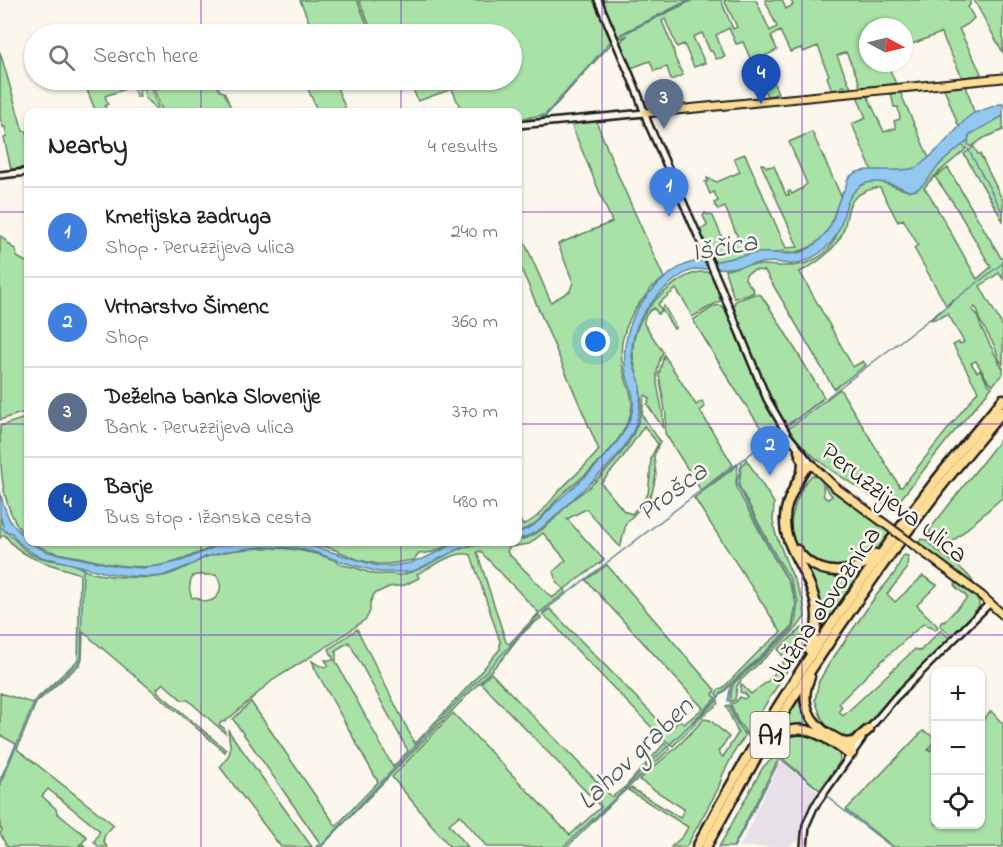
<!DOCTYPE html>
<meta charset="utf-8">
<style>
:root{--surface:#fff;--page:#f6f6f6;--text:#222;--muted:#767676;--line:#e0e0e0;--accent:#b45309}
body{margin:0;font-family:"Indie Flower",sans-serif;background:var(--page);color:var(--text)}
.controls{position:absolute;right:18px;bottom:18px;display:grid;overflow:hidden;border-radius:12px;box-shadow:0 2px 4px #0004}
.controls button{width:54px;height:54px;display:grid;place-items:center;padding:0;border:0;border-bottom:2px solid var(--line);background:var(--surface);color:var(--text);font:30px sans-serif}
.compass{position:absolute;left:859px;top:18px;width:54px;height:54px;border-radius:50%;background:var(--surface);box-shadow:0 2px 4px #0004;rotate:97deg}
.you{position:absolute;left:596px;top:342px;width:21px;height:21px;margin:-15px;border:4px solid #fff;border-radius:50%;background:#1a73e8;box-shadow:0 0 0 9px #1a73e833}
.badge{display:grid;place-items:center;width:39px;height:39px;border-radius:50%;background:var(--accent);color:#fff;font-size:20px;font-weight:700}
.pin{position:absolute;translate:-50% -50px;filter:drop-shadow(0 2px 3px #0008)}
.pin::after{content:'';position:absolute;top:32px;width:21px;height:18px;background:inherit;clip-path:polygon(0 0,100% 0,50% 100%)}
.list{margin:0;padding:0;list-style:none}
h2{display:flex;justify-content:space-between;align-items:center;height:78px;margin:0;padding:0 24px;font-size:26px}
h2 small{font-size:20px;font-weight:400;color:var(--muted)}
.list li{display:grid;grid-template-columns:39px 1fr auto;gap:18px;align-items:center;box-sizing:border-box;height:90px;padding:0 24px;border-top:2px solid var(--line)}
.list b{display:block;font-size:22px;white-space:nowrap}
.list p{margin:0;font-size:20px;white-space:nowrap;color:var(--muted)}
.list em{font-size:20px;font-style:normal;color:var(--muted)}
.icon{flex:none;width:33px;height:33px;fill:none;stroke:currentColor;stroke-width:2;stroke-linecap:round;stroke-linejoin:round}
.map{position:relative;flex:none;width:1003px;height:847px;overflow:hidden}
.search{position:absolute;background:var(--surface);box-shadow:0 2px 4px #0004;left:24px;top:24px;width:498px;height:66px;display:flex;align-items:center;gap:15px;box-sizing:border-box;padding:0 21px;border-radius:33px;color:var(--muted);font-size:22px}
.panel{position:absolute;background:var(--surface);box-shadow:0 2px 4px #0004;left:24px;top:108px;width:498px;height:438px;border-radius:12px}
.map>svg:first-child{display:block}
.built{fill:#e7e0e7}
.green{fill:#a9e2a7;stroke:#627f62;stroke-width:1.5;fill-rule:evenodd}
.water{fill:#93c9f1;stroke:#63849c;stroke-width:1.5}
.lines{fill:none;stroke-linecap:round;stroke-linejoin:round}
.stream{stroke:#63849c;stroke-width:1.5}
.minor-casing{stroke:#1c1c1c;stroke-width:10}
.major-casing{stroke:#1c1c1c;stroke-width:11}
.highway-casing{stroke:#1c1c1c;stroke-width:13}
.minor{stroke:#fbf7ec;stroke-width:5}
.major{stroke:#ffdd96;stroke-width:7}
.highway{stroke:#ffdd96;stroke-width:8}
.major-bridge-casing{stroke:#1c1c1c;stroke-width:11;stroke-linecap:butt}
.major-bridge{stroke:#ffdd96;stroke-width:7}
.grid{fill:none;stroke:#7b2cbf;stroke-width:1.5;stroke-opacity:0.55}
.labels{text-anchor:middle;stroke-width:5;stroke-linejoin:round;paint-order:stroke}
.shield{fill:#fbf7ec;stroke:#5f5e5a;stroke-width:1.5}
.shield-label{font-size:26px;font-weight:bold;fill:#1c1c1c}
.street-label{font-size:27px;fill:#1c1c1c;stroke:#fbf7ec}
.water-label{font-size:28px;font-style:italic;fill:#465967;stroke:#fbf7ec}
</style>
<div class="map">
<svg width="1003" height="847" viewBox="0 0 1003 847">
<rect width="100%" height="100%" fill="#fbf7ec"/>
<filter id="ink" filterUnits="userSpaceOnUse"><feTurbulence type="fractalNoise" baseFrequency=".0167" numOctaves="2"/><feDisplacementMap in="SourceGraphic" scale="12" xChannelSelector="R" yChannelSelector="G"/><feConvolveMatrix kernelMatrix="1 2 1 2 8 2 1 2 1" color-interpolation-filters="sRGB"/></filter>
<g filter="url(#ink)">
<!-- built -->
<polygon class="built" points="781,762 820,793 806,814 801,837 798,840 788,847 739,847 751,826 753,817"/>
<!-- green -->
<g class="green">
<polygon points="300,0 357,0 371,34 314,34"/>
<polygon points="359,0 594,0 610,40 611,44 577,81 544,118 543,115 518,119 518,112 462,112 452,89 418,101 409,80 442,80 444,83 447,81 446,80 512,80 512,34 387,34 385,30 371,29"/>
<polygon points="602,0 689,0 621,34 621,35 693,0 721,0 733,29 737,27 724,0 756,0 770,31 777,27 765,0 782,0 786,9 793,5 791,0 970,0 970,5 968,7 974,18 968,24 959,29 981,73 978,76 962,77 941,33 912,44 909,40 905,41 904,27 868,27 868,63 887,63 896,84 860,87 858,79 846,52 837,56 851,88 845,89 844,86 841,87 841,89 832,90 827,77 829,75 823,62 824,61 818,46 803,52 801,48 790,52 780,31 771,36 777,50 763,57 778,93 775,94 775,95 767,96 743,42 736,44 729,28 716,35 725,57 716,59 712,51 710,51 702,33 693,37 705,63 694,67 684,44 677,47 665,19 662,21 673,48 675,58 683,75 671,80 667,67 654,71 650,61 631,68 620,42 628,35 619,39"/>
<polygon points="974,0 1003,0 1003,53"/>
<polygon points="0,52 23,131 27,131 28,167 11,169 4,138 7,136 5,127 3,127 0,118"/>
<polygon points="83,80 148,80 160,112 158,112 151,103 145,98 144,88 139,90 140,97 136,97 135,91 131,87 105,96 108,104 105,106 107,112 96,112"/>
<polygon points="150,80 215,80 220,91 224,92 233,112 196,112 195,111 183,111 182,112 163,112"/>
<polygon points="319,80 334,80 347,112 318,112 308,89 321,85"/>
<polygon points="966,85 974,113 959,127 944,88"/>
<polygon points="900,92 929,158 918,167 905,171 872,171 852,124 866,118 857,96 867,95 884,132 896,128 894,121 900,119 898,107 894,107 891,93"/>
<polygon points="1000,117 1003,117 1003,130 984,138 971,147 968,144 969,135"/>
<path d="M596,121L621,182L664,278L653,287L652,286C650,292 645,296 641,301C633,311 626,325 623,338C619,353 622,368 627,383C630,390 632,397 632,405C629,434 601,462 580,479C574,485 565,490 559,497C547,510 537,528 518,531V513L522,525C540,520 550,499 563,487C575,475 588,464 599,450L518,261V227L551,302L570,291L573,282L558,244L612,222L571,124Z"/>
<path d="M812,132L841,196C837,205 834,215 831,224C824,243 803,254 784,253L783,251L778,253H757L713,262L701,233V228L706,227L707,224L703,216L705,213L713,216L725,244L738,238L725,207L718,210L714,203L718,201L714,192L710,194L705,182L708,181L707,178L717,182L740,172L734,158L745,154L786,248L798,247L761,164H763L767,167L774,166L786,195H789L788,192L790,191L792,194L803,188V187L807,184L789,142Z"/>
<path d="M962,145L966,149C952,162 935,173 924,188L929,194L977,279L991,267L954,204L935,177L948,168L1001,258H1003V279L999,273L980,286L1003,327V364L1000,361L994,345L979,319L978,311L975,307L972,310L976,313L981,327L1000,364L1003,368V373L993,385L988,381L976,361L971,363L977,372L980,370L988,384L992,387L948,439L900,500C897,504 894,507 889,505L888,501L886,503H883C849,482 812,462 788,429L840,389L900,487H902L978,391L953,345L959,342L960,344L964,342L948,314L939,318L930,320L955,300L954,299L946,305L914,248L918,245L903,219L898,222L880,188C875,187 871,189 866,191C841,201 851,219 840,238C830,254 816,264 800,272L853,367L863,361L866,365L834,389L765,271L755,270L746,274L745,279L753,289L754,292L748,295L734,298C731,288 727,279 725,270C732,269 740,266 747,265C771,263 787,271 811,261C851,245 833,199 863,184C882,175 903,195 916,190C925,186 931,173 938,166C945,159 954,152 962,145Z"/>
<polygon points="974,147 978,154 980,154 1003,201 1003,221 964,154"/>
<polygon points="1,236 13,248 16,249 17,257 28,263 28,411 0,420 0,237"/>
<path d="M700,272H710L718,291L720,301L692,317L686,304L676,289L658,304L661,309L664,306L676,327L674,329L662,310L658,314L654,308C648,311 643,318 644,324L663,352C659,361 656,370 657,380C658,397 665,412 663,428L647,404L649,403L648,401L650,399L646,395L644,397L642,415L660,441L654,456L656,475L652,493L648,500L626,523L621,545L620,547L586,509L567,519L604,560L566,588L565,589L566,592L539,613L480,551L477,552L506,642L509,644L538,614L541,618C528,626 512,644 504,657L321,847H316L320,843L233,719L251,702L336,826L378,782L314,667H315L312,661C317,664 321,668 328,666V664L325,660H334L329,649L357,629L415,744L474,680L500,649V641L471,555C457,549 430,568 417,574L419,578L405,585L389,587L374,594L370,603V611L366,619L331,644L273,680L227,720L223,722H221L219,725L224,728L225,733L188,700H182L163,683L157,689L158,692L226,750L225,752L83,632L82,658L80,664L36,703L17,749L114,825C107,832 99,838 107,847H99L94,842L100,831L48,789L42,796L56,809L57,813L87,837L82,843L86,847H84L80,844L78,847H7L0,833L2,830L0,827V780L16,744L0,735V693L32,703L78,660L80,574C53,564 22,561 5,535H3L0,538V517L5,531C15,537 20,549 31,554C44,561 57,560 70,563C76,565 81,568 86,571C103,577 150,580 167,575C181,571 191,564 204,558C221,551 243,549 262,548C286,547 310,551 332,559C335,560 337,562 340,564C344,566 349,566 353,567C360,569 367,573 375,574C379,575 383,574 388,574C393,574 397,575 401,575C424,571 442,554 463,548C487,541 513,546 533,535C548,527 559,514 570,502C575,497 582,493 588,488C609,469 634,444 640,415C644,396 638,381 634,362C629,336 642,311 662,294C673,285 685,274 700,272ZM644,426L658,444L651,457L650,476L648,494L632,514L624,511L601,483L621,460ZM543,533L566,560L554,571L557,583L564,589L552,598L507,552L509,547L529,544ZM197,575H216C228,590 213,610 196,597L192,598C188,590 189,583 193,576ZM349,642L408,751L393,767L336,662V650Z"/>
<polygon points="755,294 761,295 777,319 824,397 798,418 786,425 780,417 776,405 770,397 761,378 735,312 734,307 735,301"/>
<polygon points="719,305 724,307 770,411 781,430 766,440 759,425 733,386 693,320 713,307"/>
<polygon points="664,355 696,405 702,401 705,407 700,411 733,465 704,488 700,489 665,433 666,416 659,374"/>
<path d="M28,417V540C0,509 0,469 0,426Z"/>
<path d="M1003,436V497L943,550C934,544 928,540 930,529Z"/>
<polygon points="746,459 774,503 773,520 775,532 786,561 803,600 805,617 796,629 741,680 737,686 735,700 730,702 732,688 734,683 793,629 795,625 798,601 789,577 777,558 739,486 741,469"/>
<polygon points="738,465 736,482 737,489 774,558 787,579 793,593 796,603 792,627 729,685 718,697 716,694 718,690 724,687 760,650 781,632 694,498"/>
<path d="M812,475C826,479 822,484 824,497L828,499L832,496L825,487V484L842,498L857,506L891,532L874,554L848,569L821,567L799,550L793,540L790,530V525L796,502L804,484Z"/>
<path d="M921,539L926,540C940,557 968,567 976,588L918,544Z"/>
<path d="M31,542H234C210,545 190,559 167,564C138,571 108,564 79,557C62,554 46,552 31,542Z"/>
<polygon points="306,542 339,542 340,543 342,542 456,542 433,552 419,554 414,560 388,564 377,564 359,560 333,549"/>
<path d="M905,555L908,556L907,569L887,594L895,602L923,576L937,585L917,605C924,614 931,618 938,627L935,630L931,626H928L924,623L875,667L839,703L842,707L839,711L843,716L915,649L920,651L941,630L949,638L948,641L896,692L859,734L854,737L847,739L830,730L822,719L815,700L819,681L829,664L875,597L894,574L903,556Z"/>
<polygon points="799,556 818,569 865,567 819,635 819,625"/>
<polygon points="607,565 715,690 713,695 716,698 692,722 692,723 718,700 718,704 704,715 673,746 662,738 571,644 553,623 542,614 550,609 669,731 680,720 684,724 703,708 586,580"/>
<path d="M956,581L977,598L979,601V607L952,636L950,635L940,625L942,621L944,622L967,598C965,592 959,592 955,586Z"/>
<polygon points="802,628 804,631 793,661 747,734 737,720 731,704 736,702 740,697 744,699 747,697 746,694 740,692 741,684 751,694 768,681 782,665 784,658 778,649"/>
<polygon points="491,673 612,797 625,787 665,743 670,749 617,798 567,847 487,847 460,815 449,824 468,847 450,847 392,777 453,713 570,835 601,807 481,683"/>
<path d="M800,694C800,710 808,719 816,730C802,727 792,724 778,732L777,731Z"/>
<polygon points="729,705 734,718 745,736 736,749 723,774 718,789 686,847 671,847 683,836 688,827 628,790 631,788 680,818 684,809 639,780 679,745 704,719 710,720 729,737 718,752 723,757 738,733 726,706"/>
<polygon points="991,711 1003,724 1003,847 894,847 846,810 923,731 931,735 935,739 928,750 930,751 935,744 936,824 980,824 981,722"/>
<path d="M228,729L230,733L312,847H281L220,767C236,749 229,748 228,729Z"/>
<path d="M795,734C812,734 828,740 839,753L840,761L820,790L777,754L769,749L782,738Z"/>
<polygon points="775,757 778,760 733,847 719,847 762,769 766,764"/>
</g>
<!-- water -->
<g class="water">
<path d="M1003,103V116L969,135L968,141C958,148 949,156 940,164C932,172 925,187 915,190C909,192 907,190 902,188C890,183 869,178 859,187C842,201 847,214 838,231C831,248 811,262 792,264C786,265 780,262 774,262C762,262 750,265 738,267C728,268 717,269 706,269C702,269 697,269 693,270C679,273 656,296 648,307C636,323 629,343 633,362C634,368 637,374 639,379C642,393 640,411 636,424C625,455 598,475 575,497C558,513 542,534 518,539V532C537,529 549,508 563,496C588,475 627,441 633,408C635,395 629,385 626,373C621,347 629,316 647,296C659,282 675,266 694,262C701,260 709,262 717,261C730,259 743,255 757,253C771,251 788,257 802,252C813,247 823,238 829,228C834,221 836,206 840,198C841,194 845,190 846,186C847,181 847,178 852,175C863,165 899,174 914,168C928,163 956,130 967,118L974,113Z"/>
<path d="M0,491L3,504L10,521L28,542L48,552L117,566L143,568L165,565L184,560L217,546L245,542H299L378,566H390L411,563L417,560L423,559L458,542H499L477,544L461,548L414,571L403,572H378L339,561L317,553L295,548L261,547L228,551L205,557L193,564L162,576L149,577L128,576L107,573L52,559C38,559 19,546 12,533L5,531L2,528L3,525L0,516Z"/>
</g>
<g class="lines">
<!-- stream -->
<g class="stream">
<polyline points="518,120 540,118 545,115 610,42 619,36 691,0"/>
<polyline points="965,143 1003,213"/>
<polyline points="7,170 28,168"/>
<polyline points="826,398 1003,263"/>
<polyline points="785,428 822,400"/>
<path d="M543,612L700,491L705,489C730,469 755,450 781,431"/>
<polyline points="728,701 731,685 793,627 796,603 795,594 787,578 776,560 739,488 737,482 742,462"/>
<polyline points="730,706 741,730 752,739"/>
<polyline points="770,751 831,799 838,806 892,847"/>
<polyline points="0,785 34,703 79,662 81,657 83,566"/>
<polyline points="320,847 538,616"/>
<polyline points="563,847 624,790 644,769 731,685"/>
<polyline points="734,847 780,760"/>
</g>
<defs>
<g id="minor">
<polyline points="598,0 638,94 648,123 719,283 767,399 787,434 812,465"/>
<polyline points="518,125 645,113"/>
<polyline points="0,175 28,172"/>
<polyline points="869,729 895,698 990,603"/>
<polyline points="804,847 806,825 814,807 862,739"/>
</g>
<g id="major">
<polyline points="645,113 1003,78"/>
<polyline points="812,465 835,487 873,515"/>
<polyline points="926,554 982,596 1003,615"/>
</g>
<g id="highway">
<polyline points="799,451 803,462 802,473"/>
<path d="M797,550C816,577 854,578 876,554"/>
<path d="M809,650C825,617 815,592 798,561C792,549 785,537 785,522C784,507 791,495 797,482C801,475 803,468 812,465"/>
<path d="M810,677C799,700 808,722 830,735C838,740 849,743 852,753"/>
<polyline points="845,743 854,742 869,729"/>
<path d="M769,745C796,714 825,736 850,755"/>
<path d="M697,847C763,722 842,603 928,491C952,459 978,430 1003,399"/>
<path d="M706,847C772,724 849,607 934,496C956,467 980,439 1003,411"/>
</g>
</defs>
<!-- minor casing -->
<use href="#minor" class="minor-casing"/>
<!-- major casing -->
<use href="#major" class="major-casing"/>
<!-- highway casing -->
<use href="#highway" class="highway-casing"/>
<!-- minor -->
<use href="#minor" class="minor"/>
<!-- major -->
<use href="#major" class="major"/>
<!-- highway -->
<use href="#highway" class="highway"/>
<defs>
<polyline id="major-bridge" points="873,515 926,554"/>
</defs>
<!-- major-bridge casing -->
<use href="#major-bridge" class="major-bridge-casing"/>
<!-- major-bridge -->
<use href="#major-bridge" class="major-bridge"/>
</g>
</g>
<!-- grid -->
<path class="grid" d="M201,0V34M401,0V34M602,0V847M802,0V847M201,80V112M401,80V112M0,212H28M518,212H1003M0,424H28M518,424H1003M201,542V847M401,542V847M0,635H1003"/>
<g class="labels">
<!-- shield labels -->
<rect class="shield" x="750.5" y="712" width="39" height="46" rx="4.5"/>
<g class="shield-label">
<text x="770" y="744">A1</text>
</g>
<!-- street labels -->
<g class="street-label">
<text transform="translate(895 502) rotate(38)" y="9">Peruzzijeva ulica</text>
<text transform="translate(823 604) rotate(-56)" y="9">Južna obvoznica</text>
</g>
<!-- water labels -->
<g class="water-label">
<text transform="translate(724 245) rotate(-10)" y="10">Iščica</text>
<text transform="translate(671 490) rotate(-37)" y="10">Prošca</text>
<text transform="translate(634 752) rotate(-44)" y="10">Lahov graben</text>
</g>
</g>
</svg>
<div class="controls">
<button>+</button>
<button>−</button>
<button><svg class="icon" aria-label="locate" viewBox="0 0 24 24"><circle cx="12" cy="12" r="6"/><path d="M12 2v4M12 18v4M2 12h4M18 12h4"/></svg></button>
</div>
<svg class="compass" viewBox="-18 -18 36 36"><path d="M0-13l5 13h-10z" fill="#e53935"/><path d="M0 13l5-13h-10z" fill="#767676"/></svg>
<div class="you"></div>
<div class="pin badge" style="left:669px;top:217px;background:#3f7fe0">1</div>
<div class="pin badge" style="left:770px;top:476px;background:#3f7fe0">2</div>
<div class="pin badge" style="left:664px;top:129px;background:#5c6f8a">3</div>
<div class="pin badge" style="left:761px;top:104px;background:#1a4fb4">4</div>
<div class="search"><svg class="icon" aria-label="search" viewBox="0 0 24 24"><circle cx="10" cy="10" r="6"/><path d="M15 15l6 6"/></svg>Search here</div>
<section class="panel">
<h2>Nearby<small>4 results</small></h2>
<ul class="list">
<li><span class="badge" style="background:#3f7fe0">1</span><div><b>Kmetijska zadruga</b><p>Shop · Peruzzijeva ulica</p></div><em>240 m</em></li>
<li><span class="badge" style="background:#3f7fe0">2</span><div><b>Vrtnarstvo Šimenc</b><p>Shop</p></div><em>360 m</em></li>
<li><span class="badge" style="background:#5c6f8a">3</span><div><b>Deželna banka Slovenije</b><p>Bank · Peruzzijeva ulica</p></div><em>370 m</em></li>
<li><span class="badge" style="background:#1a4fb4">4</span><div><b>Barje</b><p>Bus stop · Ižanska cesta</p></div><em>480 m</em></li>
</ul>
</section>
</div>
